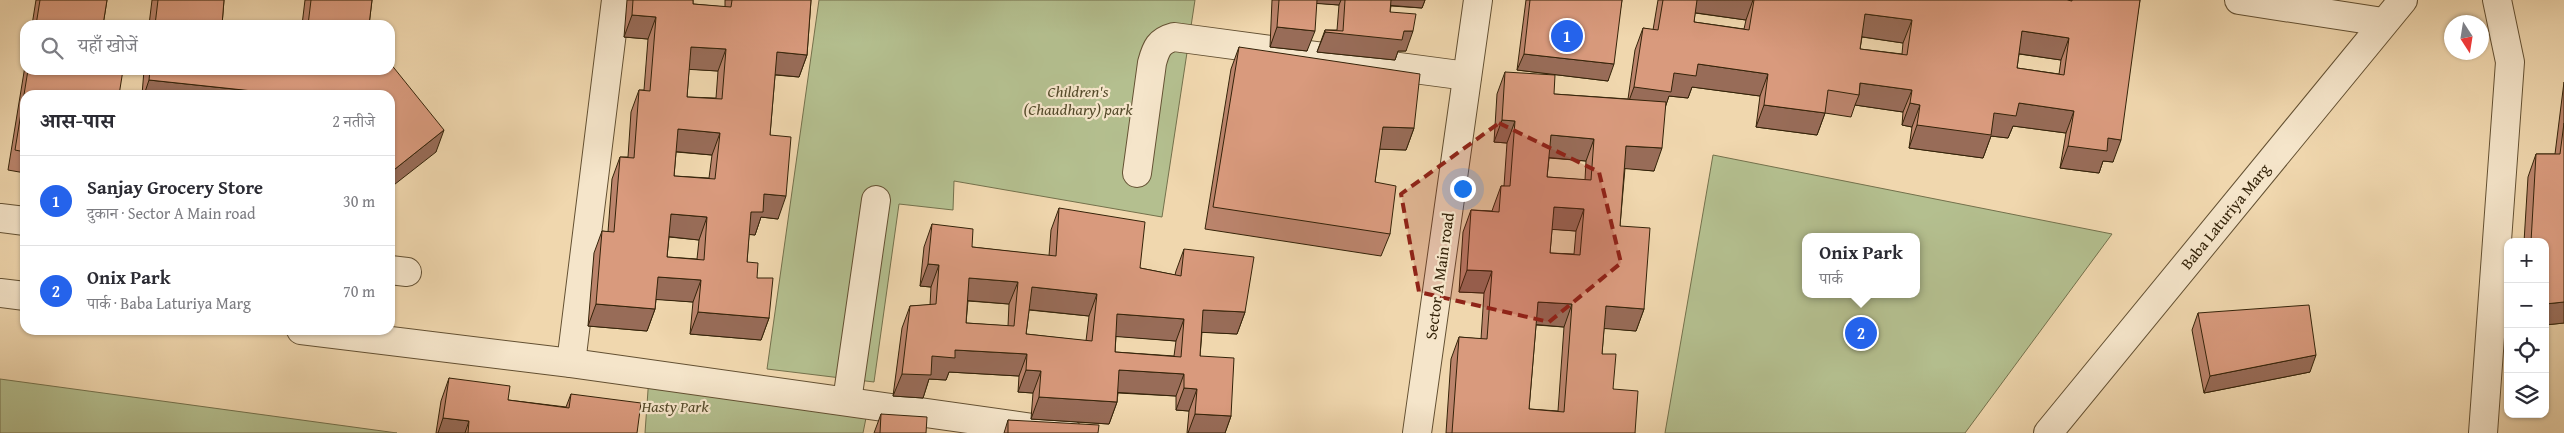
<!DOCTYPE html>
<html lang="hi">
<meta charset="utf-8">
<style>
:root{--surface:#fff;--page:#f7f7f7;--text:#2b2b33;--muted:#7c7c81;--line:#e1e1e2;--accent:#2563eb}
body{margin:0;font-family:"Gentium Book Plus","Noto Serif Devanagari",serif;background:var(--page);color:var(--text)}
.controls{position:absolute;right:15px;bottom:15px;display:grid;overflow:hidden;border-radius:10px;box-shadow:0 1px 4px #0004}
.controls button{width:45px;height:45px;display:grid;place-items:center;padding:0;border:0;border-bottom:1px solid var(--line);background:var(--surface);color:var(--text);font:25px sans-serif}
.compass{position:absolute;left:2444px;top:15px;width:45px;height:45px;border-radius:50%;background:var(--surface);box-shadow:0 1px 4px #0004;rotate:168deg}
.you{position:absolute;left:1462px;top:188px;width:18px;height:18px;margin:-12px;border:4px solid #fff;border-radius:50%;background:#1a73e8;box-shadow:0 0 0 8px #1a73e833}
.badge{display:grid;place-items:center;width:32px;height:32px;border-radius:50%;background:var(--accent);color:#fff;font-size:16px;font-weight:700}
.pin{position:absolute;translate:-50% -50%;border:2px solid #fff;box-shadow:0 1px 5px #0006}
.popup{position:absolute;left:1802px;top:233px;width:118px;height:65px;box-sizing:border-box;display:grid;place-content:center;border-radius:10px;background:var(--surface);filter:drop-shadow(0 1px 4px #0005);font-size:16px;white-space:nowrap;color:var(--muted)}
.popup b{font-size:19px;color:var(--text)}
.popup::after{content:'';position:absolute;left:50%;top:100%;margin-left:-10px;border:10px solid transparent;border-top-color:var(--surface)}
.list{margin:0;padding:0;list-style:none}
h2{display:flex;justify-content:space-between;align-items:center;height:65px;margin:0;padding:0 20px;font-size:21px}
h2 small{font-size:16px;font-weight:400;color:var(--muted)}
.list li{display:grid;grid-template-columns:32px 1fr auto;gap:15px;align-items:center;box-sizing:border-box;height:90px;padding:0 20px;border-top:1px solid var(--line)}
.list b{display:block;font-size:19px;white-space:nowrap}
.list p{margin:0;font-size:16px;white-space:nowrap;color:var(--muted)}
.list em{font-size:16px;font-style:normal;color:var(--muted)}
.icon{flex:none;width:28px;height:28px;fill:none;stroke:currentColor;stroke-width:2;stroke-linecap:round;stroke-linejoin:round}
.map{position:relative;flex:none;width:2564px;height:433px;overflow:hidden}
.search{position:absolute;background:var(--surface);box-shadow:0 1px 4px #0004;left:20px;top:20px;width:375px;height:55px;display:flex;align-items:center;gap:12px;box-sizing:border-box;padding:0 18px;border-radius:15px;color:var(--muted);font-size:19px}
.panel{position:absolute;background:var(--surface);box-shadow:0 1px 4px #0004;left:20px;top:90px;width:375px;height:245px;border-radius:15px}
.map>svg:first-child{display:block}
.green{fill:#b4bf8f;stroke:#74714c;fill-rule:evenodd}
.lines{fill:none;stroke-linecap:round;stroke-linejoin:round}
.minor-casing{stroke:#635032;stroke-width:30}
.minor{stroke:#f5e5ca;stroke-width:28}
.wall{fill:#bb846c;stroke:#342309;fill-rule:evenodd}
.shaded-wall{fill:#986c58;stroke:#342309}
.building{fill:#d99a7d;stroke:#342309;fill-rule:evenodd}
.marked{fill:#8f2418;fill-opacity:0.2;stroke:#8f2418;stroke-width:4;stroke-dasharray:10 6;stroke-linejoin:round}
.labels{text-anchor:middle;stroke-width:4.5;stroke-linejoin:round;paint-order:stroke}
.park-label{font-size:16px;font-style:italic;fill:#544a2a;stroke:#f5e5ca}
.street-label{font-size:16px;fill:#342309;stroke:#f5e5ca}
</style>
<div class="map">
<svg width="2564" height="433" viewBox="0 0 2564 433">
<rect width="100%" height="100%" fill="#f0d7ae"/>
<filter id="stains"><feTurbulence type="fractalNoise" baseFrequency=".004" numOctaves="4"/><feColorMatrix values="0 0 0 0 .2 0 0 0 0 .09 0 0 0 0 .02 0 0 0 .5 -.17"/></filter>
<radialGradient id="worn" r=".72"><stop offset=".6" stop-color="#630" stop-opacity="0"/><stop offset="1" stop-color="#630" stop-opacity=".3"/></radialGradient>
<!-- green -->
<g class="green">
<polygon points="819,0 1195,0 1162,217 954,181 953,210 899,204 874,382 767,369"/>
<path d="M1713,155L2112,234L1965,433H1665ZM1806,237H1916V294H1806Z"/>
<polygon points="649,376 869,403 863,433 645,433"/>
<polygon points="0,379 397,433 0,433"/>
</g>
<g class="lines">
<defs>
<g id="minor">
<polyline points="2239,0 2383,22"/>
<path d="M1137,173L1152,63C1156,48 1159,41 1174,37L1467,76"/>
<polyline points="0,218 25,221"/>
<polyline points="390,270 407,272"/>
<polyline points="0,293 25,296"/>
<polyline points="301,330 571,363 1068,433"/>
<polyline points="571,363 616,0"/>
<polyline points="847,401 876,200"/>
<polyline points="1417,433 1478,0"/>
<polyline points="2048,433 2403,0"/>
<polyline points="2483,433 2510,62 2497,0"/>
</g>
</defs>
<!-- minor casing -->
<use href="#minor" class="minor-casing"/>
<!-- minor -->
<use href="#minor" class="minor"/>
</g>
<!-- wall -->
<g class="wall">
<polygon points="36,0 107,0 103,25 32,25"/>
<polygon points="152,0 224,0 222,25 149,25"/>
<polygon points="305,0 372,0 369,25 302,25"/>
<path d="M627,0H693V4L725,7V0H811L807,55L799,77L775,75L770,135L778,219L761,217L755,235L749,234L747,262L757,278L769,318L761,340L690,334L693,302L656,299L655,309L647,331L588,326L594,253L602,231L608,232L612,179L620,157H628L631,112L639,90H644L648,39L624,37ZM689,69L718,71L716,98L687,97ZM676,152L712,155L709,178L674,176ZM669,237L699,240L697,259L667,257Z"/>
<polygon points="1272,0 1425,0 1422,8 1391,6 1390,12 1406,51 1398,51 1395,60 1317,52 1325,30 1337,30 1339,5 1316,3 1307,51 1270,47"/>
<polygon points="1526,0 1622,0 1608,81 1517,70"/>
<path d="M1658,0H2140L2113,162L2103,161L2099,173L2060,168L2066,133L2013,126L2008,138L1991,136L1983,158L1909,148L1912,127L1902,125L1903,112L1855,105L1851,117L1825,113L1817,135L1756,127L1760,96L1692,87L1688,98L1669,96L1665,107L1654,171L1625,168L1620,226L1644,309L1636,331L1604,328L1602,354L1613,389L1635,433H1446L1451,359L1459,337L1481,339L1484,293L1459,292L1463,232L1471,210L1492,211L1493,208L1501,186H1504L1507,143L1494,142L1497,94L1505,72L1554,94L1628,99L1635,50L1643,28L1653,30ZM1695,13L1746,20L1744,29L1694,22ZM1862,37L1903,43L1902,54L1860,49ZM2019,54L2061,60L2059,74L2017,68ZM1549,158L1586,161L1585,180L1547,177ZM1552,229L1576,231L1574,254L1550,253ZM1536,325L1564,327L1558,411L1529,409Z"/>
<polygon points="1239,47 1414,128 1406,150 1379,149 1375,182 1390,234 1381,256 1205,229 1231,69"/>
<polygon points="25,66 25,70 123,70 25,95 25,173 8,170"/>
<polygon points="144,70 390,70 436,152 390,95 142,95"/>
<polygon points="2564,82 2564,323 2545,325 2545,242 2524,242 2528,177 2536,154 2555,154"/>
<path d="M1059,208L1140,268L1175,275L1176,271L1184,249L1245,312L1237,334L1202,332L1200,356L1231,416L1225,433H1187L1189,411L1176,410V396L1118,393L1117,402L1109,424L1031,419L1033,393L1018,392L1019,376L949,372L946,380L929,379L923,398L893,396L902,328L910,306L930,305L931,287L920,286L924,247L932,224L972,247L1049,256L1051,230ZM968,301L1009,304L1008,326L966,323ZM1029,310L1089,316L1086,341L1026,334ZM1116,336L1176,341L1174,356L1115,352Z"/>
<polygon points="2198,313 2310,372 2204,393 2192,330"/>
<polygon points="449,378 508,400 566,407 571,394 637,433 436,433 441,401"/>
<polygon points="881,414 926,433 874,433"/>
<polygon points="1008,420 1098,433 1004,433"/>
</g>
<!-- shaded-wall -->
<g class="shaded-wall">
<polygon points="1311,0 1341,0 1339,5 1310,3"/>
<polygon points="1388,0 1425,0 1422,8 1386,5"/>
<polygon points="1695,0 1753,0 1746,20 1690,12"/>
<polygon points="1865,14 1912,20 1903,43 1857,36"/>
<polygon points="632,15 656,17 648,39 624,37"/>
<polygon points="1277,27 1315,31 1307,51 1270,47"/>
<polygon points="1404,31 1413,31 1406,51 1398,51 1395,60 1317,52 1325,32"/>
<polygon points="2022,31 2069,38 2061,60 2014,53"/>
<polygon points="691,47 726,49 718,71 683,69"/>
<polygon points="777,52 807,55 799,77 769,74"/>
<polygon points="1524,54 1614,64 1608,81 1517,70"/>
<polygon points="1698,64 1768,74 1760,96 1692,87 1688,98 1669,96 1663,114 1626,109 1634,87"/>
<polygon points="149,80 281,94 281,95 144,95"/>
<polygon points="1860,83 1912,90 1903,112 1855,105 1859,95"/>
<polygon points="1910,103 1920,105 1912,127 1902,125"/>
<polygon points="2019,103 2074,111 2066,133 2013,126 2008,138 1991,136 1983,158 1909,148 1917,125"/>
<polygon points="1764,105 1825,113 1817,135 1756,127"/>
<polygon points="1502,120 1515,121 1507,143 1494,142"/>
<polygon points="1383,127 1414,128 1406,150 1375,149"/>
<polygon points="678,129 720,133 712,155 670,151"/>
<polygon points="444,130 436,152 390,188 390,173"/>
<polygon points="1551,135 1594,139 1586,161 1543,157"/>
<polygon points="2108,138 2121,140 2113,162 2103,161 2099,173 2060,168 2068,146"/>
<polygon points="1626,146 1662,148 1654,171 1618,168"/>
<polygon points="764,194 786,196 778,219 761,217 755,235 743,234 751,212"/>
<polygon points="1554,207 1584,209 1576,231 1546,229"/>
<polygon points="671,214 707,217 699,240 663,236"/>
<polygon points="928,264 939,265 931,287 920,286"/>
<polygon points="1467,270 1492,271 1484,293 1459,292"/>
<polygon points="658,277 701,280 693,302 649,299"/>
<polygon points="969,278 1018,282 1009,304 961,300"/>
<polygon points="1032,287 1097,294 1089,316 1023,309"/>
<polygon points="1538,302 1572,304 1564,327 1530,324"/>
<polygon points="2564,302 2564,323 2545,325 2545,304"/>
<polygon points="596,304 655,309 647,331 588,326"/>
<polygon points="1606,306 1644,309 1636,331 1598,328"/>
<polygon points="1203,310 1245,312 1237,334 1195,332"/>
<polygon points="698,312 769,318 761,340 690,334"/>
<polygon points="1117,314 1184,319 1176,341 1109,336"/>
<polygon points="955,350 1027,354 1019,376 949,372 946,380 929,379 923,398 893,396 902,374 932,356"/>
<polygon points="2316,355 2310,372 2204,393 2210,376"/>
<polygon points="1026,370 1041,371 1033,393 1018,392"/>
<polygon points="1119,370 1184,374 1176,396 1111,392"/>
<polygon points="1184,388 1197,389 1189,411 1176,410"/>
<polygon points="1039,397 1117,402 1109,424 1031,419"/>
<polygon points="1195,414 1231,416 1225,433 1188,433"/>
<polygon points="443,418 469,421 465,433 438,433"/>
</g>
<!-- building -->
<g class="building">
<polygon points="40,0 107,0 103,25 36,25"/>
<polygon points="158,0 224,0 222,25 155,25"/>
<polygon points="311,0 372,0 369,25 308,25"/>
<path d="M633,0H693V4L731,7L732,0H811L807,55L777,52L770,135L791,137L786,196L764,194L763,212H751L747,262L758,263L757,278H773L769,318L698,312L701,280L658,277L655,309L596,304L602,231L614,232L620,157L634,158L639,90L650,91L656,17L632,15ZM691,47L726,49L722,99L687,97ZM678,129L720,133L715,179L674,176ZM671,214L707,217L704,260L667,257Z"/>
<polygon points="1279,0 1317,0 1315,31 1277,27"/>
<polygon points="1345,0 1391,0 1390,12 1416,14 1413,31 1404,31 1402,40 1325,32 1325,30 1343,31"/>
<polygon points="1530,0 1622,0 1614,64 1524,54"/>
<path d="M1663,0H1697L1694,22L1749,30L1754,0H2067L2072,1V0H2140L2121,140L2108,138L2107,151L2068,146L2074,111L2019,103L2016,116L1994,113L1991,135L1917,125L1920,105L1910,103L1912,90L1860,83L1859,95L1828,90L1825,113L1764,105L1768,74L1698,64L1696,76L1674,73L1671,92L1634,87L1643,28L1658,30ZM1865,14L1912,20L1907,55L1860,49ZM2022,31L2069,38L2064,75L2017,68Z"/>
<polygon points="1239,47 1420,74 1414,128 1383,127 1375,182 1396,186 1390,234 1213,207"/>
<polygon points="390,63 444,130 390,173 390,95 280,95 281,94 149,80 150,70 390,70"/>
<polygon points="28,70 123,70 119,95 25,95 25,152 15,150"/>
<path d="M1505,72L1555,75L1554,94L1666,102L1662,148L1626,146L1620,226L1650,228L1644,309L1606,306L1602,354H1616L1613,389L1638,391L1635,433H1452L1459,337L1487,339L1492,271L1467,270L1471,210L1499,212L1501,186H1510L1515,121L1502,120ZM1551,135L1594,139L1591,180L1547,177ZM1554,207L1584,209L1580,255L1550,253ZM1538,302L1572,304L1564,412L1529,409Z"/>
<polygon points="2564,123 2564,302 2545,304 2545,242 2531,242 2536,154 2560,154"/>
<path d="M1059,208L1145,222L1140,268L1181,276L1184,249L1254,257L1245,312L1203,310L1200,356L1234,358L1231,416L1195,414L1197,389L1184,388V374L1119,370L1117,402L1039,397L1041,371L1026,370L1027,354L955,350V358L932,356L931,375L902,374L910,306L936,304L939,265L928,264L932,224L973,229L972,247L1056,256ZM969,278L1018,282L1014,326L966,323ZM1032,287L1097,294L1092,341L1026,334ZM1117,314L1184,319L1181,357L1115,352Z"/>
<polygon points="2309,305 2316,355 2210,376 2198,313"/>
<polygon points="449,378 510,386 508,400 569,408 571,394 641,403 637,433 468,433 469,421 443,418"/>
<polygon points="881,414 927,417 926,433 880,433"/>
<polygon points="1008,420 1099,425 1098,433 1008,433"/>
</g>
<!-- marked area -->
<path class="marked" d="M1499,123L1599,172L1621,263L1549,322L1419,292L1401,194Z"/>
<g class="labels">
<!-- park labels -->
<g class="park-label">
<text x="1078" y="97">Children's<tspan x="1078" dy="18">(Chaudhary) park</tspan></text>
<text x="675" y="412">Hasty Park</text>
</g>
<!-- street labels -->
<g class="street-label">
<text transform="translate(2225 216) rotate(-51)" y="6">Baba Laturiya Marg</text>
<text transform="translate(1439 276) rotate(-82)" y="6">Sector A Main road</text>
</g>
</g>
<rect width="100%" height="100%" filter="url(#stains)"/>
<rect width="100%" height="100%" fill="url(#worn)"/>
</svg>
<div class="controls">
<button>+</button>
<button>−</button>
<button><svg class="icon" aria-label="locate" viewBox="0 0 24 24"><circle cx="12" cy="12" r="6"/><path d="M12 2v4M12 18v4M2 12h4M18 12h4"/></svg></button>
<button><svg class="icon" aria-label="layers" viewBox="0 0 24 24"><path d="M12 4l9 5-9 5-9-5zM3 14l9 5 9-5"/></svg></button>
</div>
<svg class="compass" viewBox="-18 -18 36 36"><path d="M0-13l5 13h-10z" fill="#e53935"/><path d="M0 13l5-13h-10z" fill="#7c7c81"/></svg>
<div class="you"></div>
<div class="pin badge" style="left:1567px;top:36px">1</div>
<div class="pin badge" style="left:1861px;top:333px">2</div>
<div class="popup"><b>Onix Park</b>पार्क</div>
<div class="search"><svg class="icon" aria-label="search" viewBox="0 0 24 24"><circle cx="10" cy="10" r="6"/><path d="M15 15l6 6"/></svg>यहाँ खोजें</div>
<section class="panel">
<h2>आस-पास<small>2 नतीजे</small></h2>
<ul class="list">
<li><span class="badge">1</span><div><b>Sanjay Grocery Store</b><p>दुकान · Sector A Main road</p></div><em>30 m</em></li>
<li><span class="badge">2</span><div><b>Onix Park</b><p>पार्क · Baba Laturiya Marg</p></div><em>70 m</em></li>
</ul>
</section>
</div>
